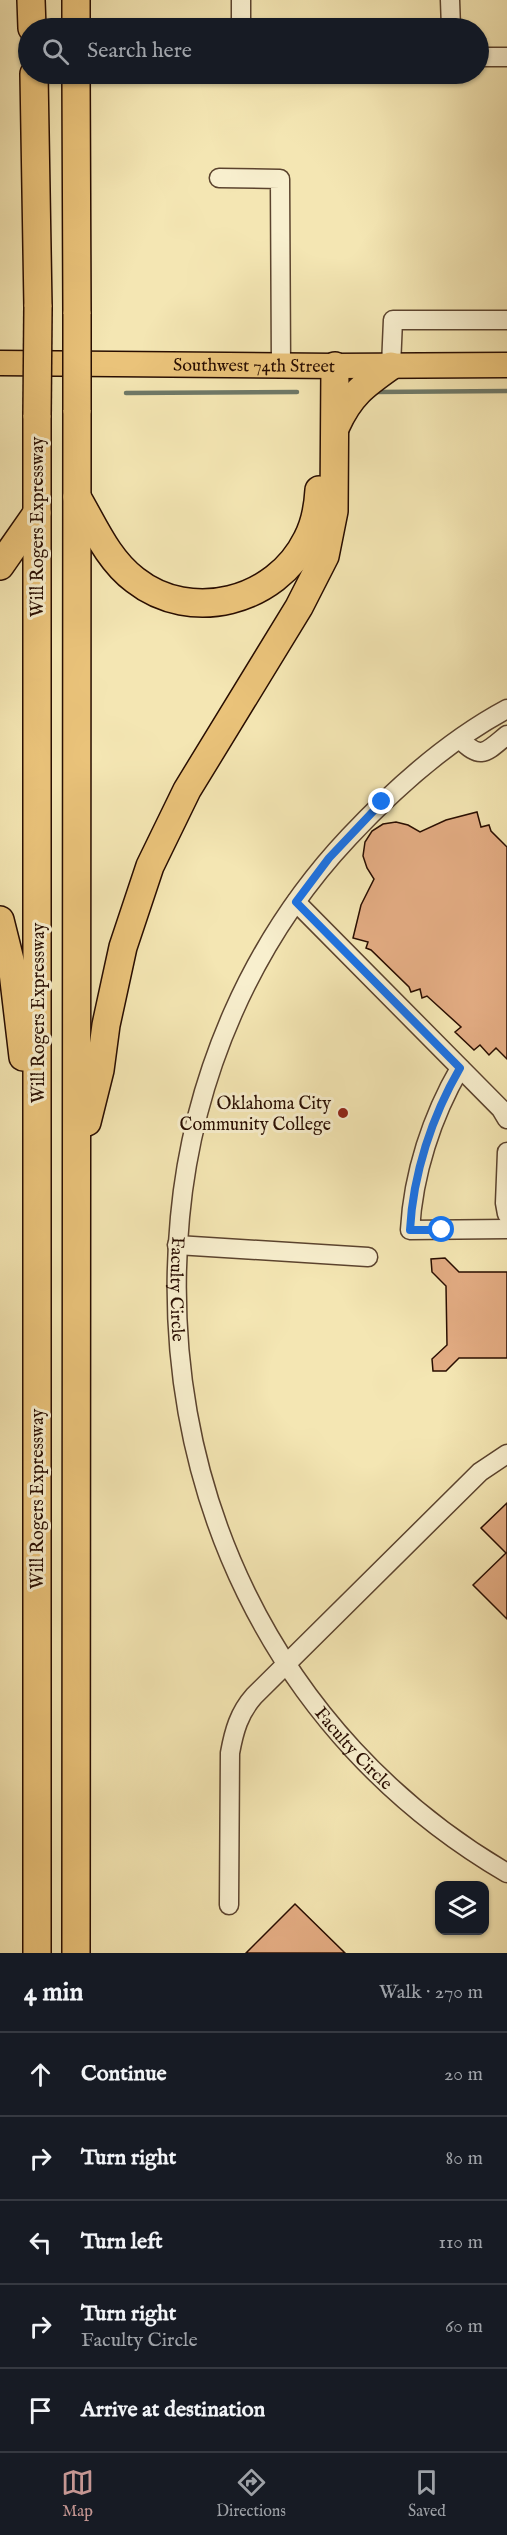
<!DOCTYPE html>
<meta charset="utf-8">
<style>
:root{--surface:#171b24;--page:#242831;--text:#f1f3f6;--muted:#9ea1a6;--line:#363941;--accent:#c59692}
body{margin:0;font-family:"IM FELL English",serif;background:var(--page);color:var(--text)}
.controls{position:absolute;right:18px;bottom:18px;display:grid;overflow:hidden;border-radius:12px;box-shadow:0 2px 4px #0004}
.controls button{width:54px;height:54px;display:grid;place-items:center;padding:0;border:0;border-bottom:2px solid var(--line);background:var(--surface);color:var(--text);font:30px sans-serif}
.stop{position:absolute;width:18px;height:18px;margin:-14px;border:4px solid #1a73e8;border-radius:50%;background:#fff}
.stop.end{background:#1a73e8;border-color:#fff;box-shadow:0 2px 6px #0008}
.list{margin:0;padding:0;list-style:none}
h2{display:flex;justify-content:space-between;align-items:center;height:78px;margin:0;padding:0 24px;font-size:26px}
h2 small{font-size:20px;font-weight:400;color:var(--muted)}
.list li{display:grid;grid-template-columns:39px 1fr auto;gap:18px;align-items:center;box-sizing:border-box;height:84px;padding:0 24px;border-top:2px solid var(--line)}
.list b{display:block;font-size:22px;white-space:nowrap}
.list p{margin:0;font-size:20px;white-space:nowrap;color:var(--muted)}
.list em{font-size:20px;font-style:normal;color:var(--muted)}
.icon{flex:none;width:33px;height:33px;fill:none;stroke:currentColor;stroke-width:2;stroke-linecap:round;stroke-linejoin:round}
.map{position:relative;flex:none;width:507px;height:1953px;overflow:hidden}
.search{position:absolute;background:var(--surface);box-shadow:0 2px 4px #0004;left:18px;right:18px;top:18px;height:66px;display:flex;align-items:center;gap:15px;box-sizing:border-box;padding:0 21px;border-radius:33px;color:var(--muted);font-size:22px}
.sheet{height:498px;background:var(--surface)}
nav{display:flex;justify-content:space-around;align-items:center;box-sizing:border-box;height:84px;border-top:2px solid var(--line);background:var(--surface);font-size:16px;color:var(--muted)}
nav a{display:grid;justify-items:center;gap:3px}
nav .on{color:var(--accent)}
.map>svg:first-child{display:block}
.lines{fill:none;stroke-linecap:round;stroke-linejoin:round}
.stream{stroke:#6e7867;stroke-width:4.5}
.building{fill:#e3ac83;stroke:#280d01;stroke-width:1.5}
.minor-casing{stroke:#5b432e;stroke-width:21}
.major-casing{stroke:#280d01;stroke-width:27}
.highway-casing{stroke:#280d01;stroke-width:30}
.minor{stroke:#f8efce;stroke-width:18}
.major{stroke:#eac37a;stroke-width:24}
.highway{stroke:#eac37a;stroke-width:27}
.highway-bridge-casing{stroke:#280d01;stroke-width:30;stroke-linecap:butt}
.highway-bridge{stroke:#eac37a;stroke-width:27}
.route{stroke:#1a73e8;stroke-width:8}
.poi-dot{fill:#8f2418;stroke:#f8efce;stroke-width:2}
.labels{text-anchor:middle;stroke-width:6;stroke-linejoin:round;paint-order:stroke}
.street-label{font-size:18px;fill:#280d01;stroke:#f8efce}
.poi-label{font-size:18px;fill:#280d01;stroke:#f8efce;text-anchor:end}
</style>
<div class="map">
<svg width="507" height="1953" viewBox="0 0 507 1953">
<rect width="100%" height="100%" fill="#f4e6b3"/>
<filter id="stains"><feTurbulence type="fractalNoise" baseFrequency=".00333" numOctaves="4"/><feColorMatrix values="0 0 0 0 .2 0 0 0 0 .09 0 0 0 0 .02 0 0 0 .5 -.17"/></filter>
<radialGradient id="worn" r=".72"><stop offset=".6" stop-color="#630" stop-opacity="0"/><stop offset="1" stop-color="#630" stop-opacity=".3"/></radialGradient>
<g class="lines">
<!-- stream -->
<g class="stream">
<polyline points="375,392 507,391"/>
<polyline points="126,393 297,392"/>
</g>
</g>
<!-- building -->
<g class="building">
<polygon points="477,812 481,827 489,825 491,831 507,847 507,1059 496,1048 489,1055 480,1045 474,1050 455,1032 461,1027 427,996 422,998 420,989 411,992 409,987 371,950 366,948 368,942 353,938 361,905 374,879 367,868 363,856 365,842 372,831 383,824 396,822 408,825 420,832 446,820"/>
<polygon points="445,1258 459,1272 507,1272 507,1358 459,1358 446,1371 433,1371 432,1359 447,1345 446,1286 432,1272 431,1259"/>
<polygon points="507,1503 507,1619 473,1585 506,1553 481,1528"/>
<polygon points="295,1904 345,1953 246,1953"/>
</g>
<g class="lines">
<defs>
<g id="minor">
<polyline points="450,0 451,28"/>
<polyline points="241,28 241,0"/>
<polyline points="478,57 507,57"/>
<polyline points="219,178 280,179 281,366"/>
<polyline points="391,366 393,320 507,320"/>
<path id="s1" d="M507,709C447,741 395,788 349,837C252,940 193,1076 180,1217C155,1483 273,1736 507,1873"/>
<path d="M460,739C481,761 486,752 507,735"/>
<polyline points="296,902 501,1109 507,1119"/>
<path d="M460,1068C432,1116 413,1174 410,1230L507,1229"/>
<polyline points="507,1152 505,1203 507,1214"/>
<polyline points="177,1245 368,1257"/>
<path d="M229,1905L230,1753C234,1731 239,1713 254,1696L480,1472L507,1454"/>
</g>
<g id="major">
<path id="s2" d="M0,363L335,366L507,365"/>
</g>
<g id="highway">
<polyline points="31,0 32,28"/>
<polyline points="76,0 76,28"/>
<polyline points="34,74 38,307"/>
<polyline points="76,74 77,314"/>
<path d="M336,426C350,395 364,385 391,366"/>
<path d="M77,497C94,526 108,560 135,580C191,624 276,602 307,539C315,524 318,507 319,490"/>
<polyline points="0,566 37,513"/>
<polyline points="0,920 13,972 23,1057"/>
<polyline points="87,1122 100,1070 106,1025 123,947 150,866 187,790 299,607 325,556 334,511 335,366"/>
<polyline points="37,1953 37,415"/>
<polyline points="76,1953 77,410"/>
</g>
</defs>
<!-- minor casing -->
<use href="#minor" class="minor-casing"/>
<!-- major casing -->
<use href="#major" class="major-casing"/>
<!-- highway casing -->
<use href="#highway" class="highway-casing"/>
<!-- minor -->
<use href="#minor" class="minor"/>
<!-- major -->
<use href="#major" class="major"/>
<!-- highway -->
<use href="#highway" class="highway"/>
<defs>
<g id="highway-bridge">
<polyline points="77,314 77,410"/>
<polyline points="37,415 38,307"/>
</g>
</defs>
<!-- highway-bridge casing -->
<use href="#highway-bridge" class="highway-bridge-casing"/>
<!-- highway-bridge -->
<use href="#highway-bridge" class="highway-bridge"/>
</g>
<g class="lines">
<!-- route -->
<path class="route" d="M382,802L329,858L296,902L460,1068C432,1116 413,1174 410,1230H442"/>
</g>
<!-- markers -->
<circle class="poi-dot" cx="343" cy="1113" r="6"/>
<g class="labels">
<!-- street labels -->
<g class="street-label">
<text dy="6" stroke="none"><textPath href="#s2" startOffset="254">Southwest 74th Street</textPath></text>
<text transform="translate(37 527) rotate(-90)" y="6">Will Rogers Expressway</text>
<text transform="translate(38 1013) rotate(-90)" y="6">Will Rogers Expressway</text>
<text dy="6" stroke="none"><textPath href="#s1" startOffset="700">Faculty Circle</textPath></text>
<text transform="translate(37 1499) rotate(-90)" y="6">Will Rogers Expressway</text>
<text dy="6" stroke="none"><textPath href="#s1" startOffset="1204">Faculty Circle</textPath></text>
</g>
<!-- poi labels -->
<g class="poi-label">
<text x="331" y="1109">Oklahoma City<tspan x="331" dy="21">Community College</tspan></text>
</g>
</g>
<rect width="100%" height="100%" filter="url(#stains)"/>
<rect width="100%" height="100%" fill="url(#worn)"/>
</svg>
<div class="controls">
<button><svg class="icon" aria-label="layers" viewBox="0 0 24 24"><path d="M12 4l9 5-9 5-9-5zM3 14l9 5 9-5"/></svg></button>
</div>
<div class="stop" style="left:442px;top:1230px"></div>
<div class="stop end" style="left:382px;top:802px"></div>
<div class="search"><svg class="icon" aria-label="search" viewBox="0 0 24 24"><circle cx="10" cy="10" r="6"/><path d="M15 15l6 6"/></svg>Search here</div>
</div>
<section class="sheet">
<h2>4 min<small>Walk · 270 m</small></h2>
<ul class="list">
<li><svg class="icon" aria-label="ahead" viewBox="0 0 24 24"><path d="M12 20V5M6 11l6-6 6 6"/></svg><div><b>Continue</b></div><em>20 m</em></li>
<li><svg class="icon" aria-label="right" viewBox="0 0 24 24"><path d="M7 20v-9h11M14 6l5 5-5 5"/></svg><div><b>Turn right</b></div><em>80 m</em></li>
<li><svg class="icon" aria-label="left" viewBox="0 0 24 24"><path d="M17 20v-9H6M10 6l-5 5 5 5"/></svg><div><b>Turn left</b></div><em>110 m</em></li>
<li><svg class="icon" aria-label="right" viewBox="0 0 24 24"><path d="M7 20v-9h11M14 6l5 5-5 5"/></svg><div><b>Turn right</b><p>Faculty Circle</p></div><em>60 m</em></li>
<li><svg class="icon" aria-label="arrive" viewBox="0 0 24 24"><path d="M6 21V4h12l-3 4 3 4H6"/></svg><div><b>Arrive at destination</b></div></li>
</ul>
</section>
<nav>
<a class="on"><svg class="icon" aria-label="map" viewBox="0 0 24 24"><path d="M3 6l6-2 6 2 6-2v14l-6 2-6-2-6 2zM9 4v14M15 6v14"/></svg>Map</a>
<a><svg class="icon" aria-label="directions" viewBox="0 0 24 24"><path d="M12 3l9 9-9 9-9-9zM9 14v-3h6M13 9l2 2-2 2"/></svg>Directions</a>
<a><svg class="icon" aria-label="saved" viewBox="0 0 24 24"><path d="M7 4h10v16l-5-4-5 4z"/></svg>Saved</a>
</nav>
